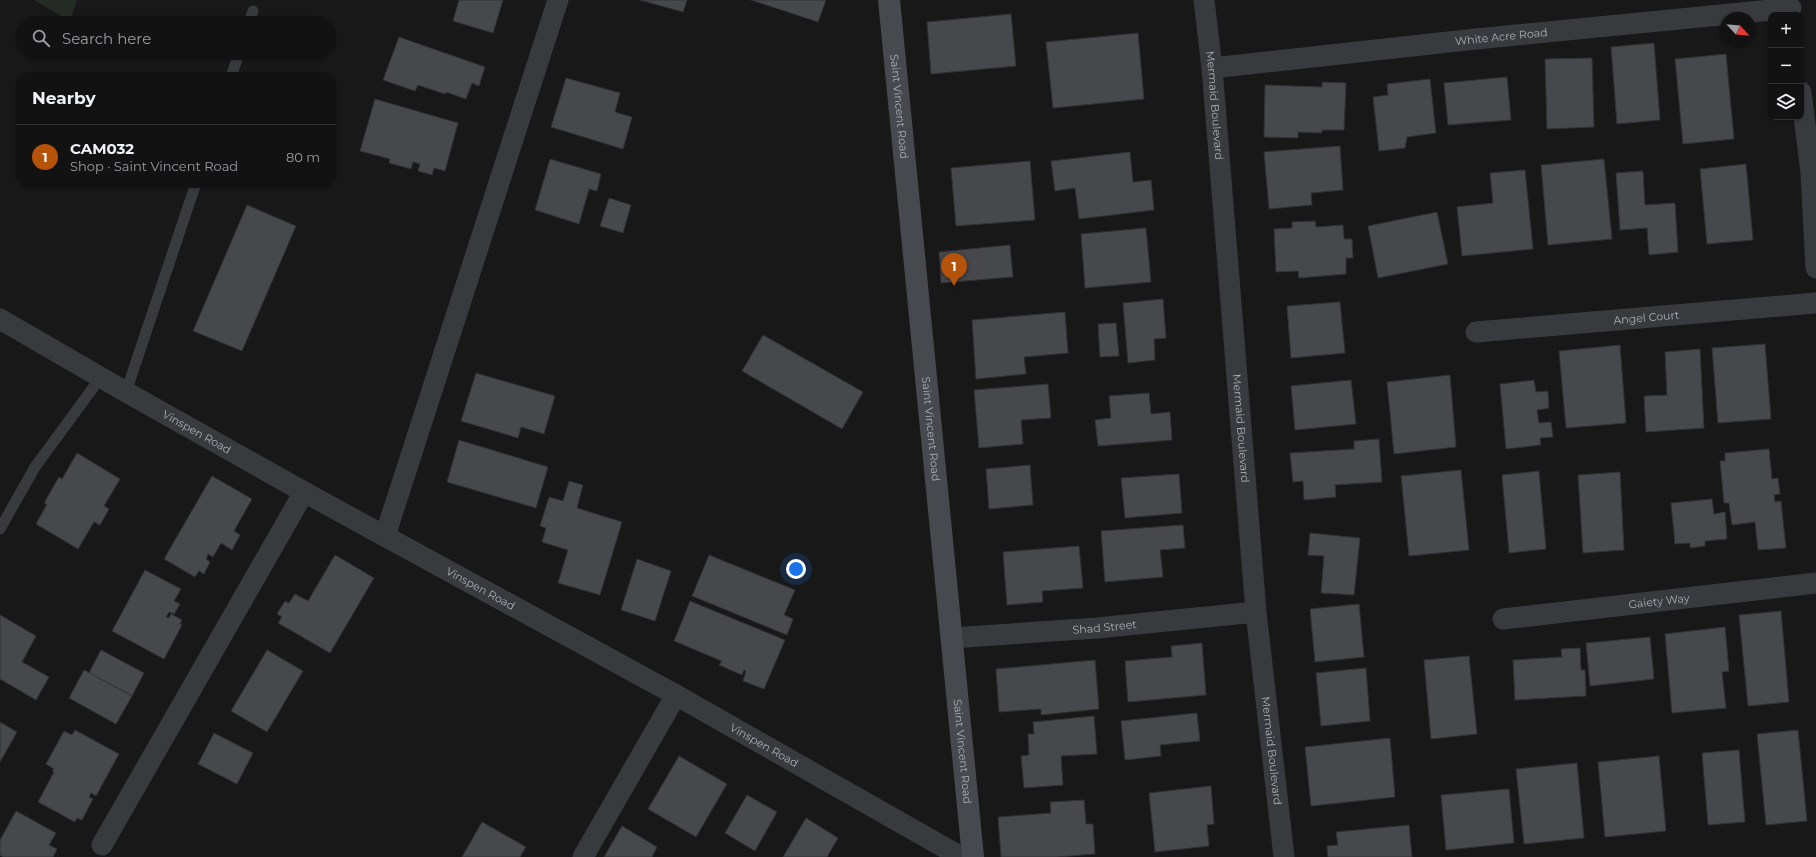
<!DOCTYPE html>
<meta charset="utf-8">
<style>
:root{--surface:#121213;--page:#1f2021;--text:#f1f3f6;--muted:#9c9ea0;--line:#313233;--accent:#b45309}
body{margin:0;font-family:Montserrat,sans-serif;background:var(--page);color:var(--text)}
.controls{position:absolute;right:12px;top:12px;display:grid;overflow:hidden;border-radius:8px;box-shadow:0 1px 3px #0004}
.controls button{width:36px;height:36px;display:grid;place-items:center;padding:0;border:0;border-bottom:1px solid var(--line);background:var(--surface);color:var(--text);font:20px sans-serif}
.compass{position:absolute;left:1720px;top:12px;width:36px;height:36px;border-radius:50%;background:var(--surface);box-shadow:0 1px 3px #0004;rotate:116deg}
.you{position:absolute;left:796px;top:569px;width:14px;height:14px;margin:-10px;border:3px solid #fff;border-radius:50%;background:#1a73e8;box-shadow:0 0 0 6px #1a73e833}
.badge{display:grid;place-items:center;width:26px;height:26px;border-radius:50%;background:var(--accent);color:#fff;font-size:13px;font-weight:700}
.pin{position:absolute;translate:-50% -33px;filter:drop-shadow(0 1px 2px #0008)}
.pin::after{content:'';position:absolute;top:21px;width:14px;height:12px;background:inherit;clip-path:polygon(0 0,100% 0,50% 100%)}
.list{margin:0;padding:0;list-style:none}
h2{display:flex;justify-content:space-between;align-items:center;height:52px;margin:0;padding:0 16px;font-size:17px}
h2 small{font-size:13px;font-weight:400;color:var(--muted)}
.list li{display:grid;grid-template-columns:26px 1fr auto;gap:12px;align-items:center;box-sizing:border-box;height:64px;padding:0 16px;border-top:1px solid var(--line)}
.list b{display:block;font-size:15px;white-space:nowrap}
.list p{margin:0;font-size:13px;white-space:nowrap;color:var(--muted)}
.list em{font-size:13px;font-style:normal;color:var(--muted)}
.icon{flex:none;width:22px;height:22px;fill:none;stroke:currentColor;stroke-width:2;stroke-linecap:round;stroke-linejoin:round}
.map{position:relative;flex:none;width:1816px;height:857px;overflow:hidden}
.search{position:absolute;background:var(--surface);box-shadow:0 1px 3px #0004;left:16px;top:16px;width:320px;height:44px;display:flex;align-items:center;gap:10px;box-sizing:border-box;padding:0 14px;border-radius:22px;color:var(--muted);font-size:15px}
.panel{position:absolute;background:var(--surface);box-shadow:0 1px 3px #0004;left:16px;top:72px;width:320px;height:116px;border-radius:16px}
.map>svg:first-child{display:block}
.green{fill:#242b25}
.building{fill:#47484b;stroke:#323235}
.lines{fill:none;stroke-linecap:round;stroke-linejoin:round}
.lane{stroke:#393a3e;stroke-width:11}
.street{stroke:#393a3e;stroke-width:21}
.secondary{stroke:#47494e;stroke-width:22}
.labels{text-anchor:middle;stroke-width:3;stroke-linejoin:round;paint-order:stroke}
.street-label{font-size:11px;fill:#acafb7;stroke:#131314}
</style>
<div class="map">
<svg width="1816" height="857" viewBox="0 0 1816 857">
<rect width="100%" height="100%" fill="#181819"/>
<!-- green -->
<polygon class="green" points="34,0 77,0 70,21"/>
<!-- building -->
<g class="building">
<polygon points="459,0 503,0 493,33 453,21"/>
<polygon points="640,0 687,0 683,12"/>
<polygon points="751,0 826,0 818,22"/>
<polygon points="1011,14 1016,66 931,74 927,22"/>
<polygon points="1138,33 1144,99 1053,108 1046,42"/>
<polygon points="399,37 485,67 479,86 472,83 466,99 446,92 445,94 418,85 415,91 383,80"/>
<polygon points="1654,43 1660,120 1617,124 1611,47"/>
<polygon points="1726,54 1734,139 1683,144 1675,59"/>
<polygon points="1592,58 1594,127 1547,129 1545,59"/>
<polygon points="1507,77 1511,120 1448,125 1444,83"/>
<polygon points="566,78 620,93 615,112 632,117 623,149 551,127"/>
<polygon points="1430,79 1436,133 1407,137 1405,148 1379,151 1373,97 1388,95 1387,84"/>
<polygon points="1322,82 1346,83 1344,130 1322,130 1322,133 1298,132 1298,138 1264,137 1265,85 1322,87"/>
<polygon points="375,99 458,123 445,171 434,168 432,175 418,171 420,164 413,162 411,169 389,163 390,159 360,151"/>
<polygon points="1340,146 1343,190 1311,193 1312,205 1269,209 1264,152"/>
<polygon points="1130,152 1133,182 1151,180 1154,210 1079,219 1075,188 1055,191 1051,161"/>
<polygon points="550,159 601,174 597,191 589,189 579,224 535,210"/>
<polygon points="1604,159 1612,239 1548,245 1541,165"/>
<polygon points="1030,161 1035,220 956,226 951,168"/>
<polygon points="1746,164 1753,240 1707,244 1700,169"/>
<polygon points="1525,170 1533,249 1462,256 1457,207 1493,203 1490,173"/>
<polygon points="1643,171 1645,205 1675,203 1678,252 1649,255 1647,228 1620,230 1616,173"/>
<polygon points="609,198 631,205 623,233 600,226"/>
<polygon points="247,205 296,226 242,351 193,331"/>
<polygon points="1437,212 1448,264 1378,278 1368,226"/>
<polygon points="1315,221 1316,227 1343,225 1344,239 1352,239 1353,258 1346,258 1346,274 1299,278 1298,271 1276,272 1274,229 1292,228 1292,222"/>
<polygon points="1146,228 1151,282 1085,288 1081,234"/>
<polygon points="1010,245 1013,277 941,283 939,252"/>
<polygon points="1163,299 1166,338 1154,339 1155,360 1128,363 1123,303"/>
<polygon points="1340,302 1345,353 1291,358 1287,306"/>
<polygon points="1065,312 1068,353 1024,357 1026,374 976,379 972,320"/>
<polygon points="1116,323 1119,356 1100,357 1098,324"/>
<polygon points="763,335 863,392 842,429 742,371"/>
<polygon points="1765,344 1771,419 1718,423 1712,348"/>
<polygon points="1620,345 1626,423 1566,428 1559,351"/>
<polygon points="1700,349 1704,428 1646,432 1644,396 1667,395 1665,352"/>
<polygon points="476,373 555,396 544,434 521,427 518,438 461,421"/>
<polygon points="1450,375 1456,447 1394,454 1387,382"/>
<polygon points="1351,380 1356,424 1295,430 1291,386"/>
<polygon points="1534,380 1536,392 1548,391 1549,408 1537,410 1539,423 1551,422 1553,437 1540,438 1541,445 1506,449 1500,384"/>
<polygon points="1048,384 1051,418 1021,420 1023,444 979,448 974,390"/>
<polygon points="1149,393 1151,414 1170,412 1172,440 1098,446 1095,420 1111,418 1109,396"/>
<polygon points="1379,439 1382,482 1335,485 1336,497 1304,500 1303,481 1293,482 1290,453 1354,449 1354,441"/>
<polygon points="459,440 548,467 536,508 447,482"/>
<polygon points="1769,449 1772,479 1778,478 1780,494 1774,495 1775,502 1781,501 1786,548 1758,550 1755,522 1732,525 1729,503 1724,503 1720,461 1725,461 1725,453"/>
<polygon points="77,453 120,479 104,506 109,509 100,525 94,522 78,549 36,524 47,504 44,503 59,477 62,479"/>
<polygon points="1030,465 1033,505 989,509 986,469"/>
<polygon points="1461,470 1469,550 1409,556 1401,476"/>
<polygon points="1539,471 1546,549 1509,553 1502,475"/>
<polygon points="1620,472 1624,550 1583,553 1578,475"/>
<polygon points="1179,474 1182,513 1125,518 1121,478"/>
<polygon points="212,476 252,499 234,531 240,535 232,550 221,543 213,557 208,554 206,559 210,562 204,574 199,571 195,577 164,559"/>
<polygon points="569,481 583,485 577,508 622,522 600,595 558,583 568,550 542,542 546,528 540,526 549,497 563,501"/>
<polygon points="1712,499 1714,514 1725,512 1727,539 1705,541 1705,546 1690,548 1690,543 1675,544 1671,503"/>
<polygon points="1183,525 1185,548 1160,550 1163,577 1105,582 1101,531"/>
<polygon points="1310,533 1360,538 1354,595 1321,593 1324,556 1308,555"/>
<polygon points="1079,546 1083,588 1042,591 1043,602 1007,605 1003,552"/>
<polygon points="335,555 374,578 330,653 278,623 282,617 277,614 285,601 289,603 295,594 308,601"/>
<polygon points="709,555 795,590 784,615 793,619 787,635 692,596"/>
<polygon points="637,559 671,571 655,621 621,610"/>
<polygon points="145,570 181,589 174,601 180,604 174,614 169,612 166,617 169,618 171,614 182,620 180,624 182,625 164,659 112,631"/>
<polygon points="690,601 785,640 764,689 743,681 746,671 744,670 742,675 719,665 722,661 674,641"/>
<polygon points="1359,604 1364,657 1315,662 1310,609"/>
<polygon points="1781,611 1789,702 1748,706 1739,615"/>
<polygon points="0,615 36,636 22,662 49,677 36,700 0,679"/>
<polygon points="1725,627 1729,671 1722,672 1726,708 1672,713 1665,634"/>
<polygon points="1650,637 1654,679 1590,686 1586,643"/>
<polygon points="1202,643 1206,695 1128,702 1125,661 1172,657 1171,646"/>
<polygon points="1580,648 1581,670 1585,670 1586,696 1515,700 1513,660 1562,657 1561,649"/>
<polygon points="101,650 144,673 132,696 89,673"/>
<polygon points="267,650 303,671 267,732 231,711"/>
<polygon points="1469,656 1477,734 1431,739 1424,660"/>
<polygon points="1095,660 1099,709 1041,715 1041,709 999,712 996,669"/>
<polygon points="1366,668 1370,721 1321,726 1316,673"/>
<polygon points="84,670 132,696 116,724 69,698"/>
<polygon points="1197,713 1200,741 1160,745 1161,756 1125,760 1121,721"/>
<polygon points="1094,716 1097,754 1061,756 1063,785 1024,788 1021,756 1029,755 1028,734 1034,734 1033,722"/>
<polygon points="0,722 17,732 0,762"/>
<polygon points="75,730 119,754 96,796 91,793 89,797 93,799 82,820 77,818 75,822 38,802 54,772 52,771 54,769 46,764 64,731 72,735"/>
<polygon points="1798,730 1807,821 1766,825 1757,734"/>
<polygon points="214,733 253,753 237,784 198,764"/>
<polygon points="1390,738 1395,797 1311,806 1305,747"/>
<polygon points="1739,750 1745,822 1708,825 1702,753"/>
<polygon points="679,756 727,784 696,837 648,809"/>
<polygon points="1659,756 1666,831 1605,837 1598,762"/>
<polygon points="1577,763 1584,838 1524,844 1516,769"/>
<polygon points="1211,786 1214,824 1207,825 1209,846 1155,852 1149,793"/>
<polygon points="1509,789 1514,843 1446,850 1441,795"/>
<polygon points="747,795 777,812 755,851 725,833"/>
<polygon points="1084,800 1086,824 1093,824 1095,854 1057,857 1001,857 998,817 1051,813 1050,802"/>
<polygon points="16,811 56,833 49,845 57,849 53,857 3,857 0,855 0,840"/>
<polygon points="806,818 838,838 827,857 783,857"/>
<polygon points="482,822 526,847 520,857 462,857"/>
<polygon points="1409,825 1412,857 1328,857 1327,846 1338,845 1336,832"/>
<polygon points="622,826 657,847 652,857 604,857"/>
</g>
<g class="lines">
<!-- lane -->
<g class="lane">
<polyline points="249,23 253,11"/>
<polyline points="231,77 239,53"/>
<polyline points="126,392 196,183"/>
<polyline points="0,529 35,467 101,377"/>
</g>
<!-- street -->
<g class="street">
<path id="s1" d="M1204,0L1212,68L1256,612L1284,857"/>
<path id="s2" d="M1212,68L1476,39L1791,8"/>
<polyline points="1801,92 1811,173 1816,268"/>
<path id="s3" d="M0,319L126,392L304,492L676,695L961,857"/>
<path id="s4" d="M1476,332L1816,303"/>
<polyline points="385,536 558,0"/>
<path id="s5" d="M1503,619L1816,583"/>
<path id="s6" d="M952,638L1097,628L1256,612"/>
<polyline points="102,845 304,492"/>
<polyline points="583,857 676,695"/>
</g>
<!-- secondary -->
<path class="secondary" id="s7" d="M889,0L973,857"/>
</g>
<g class="labels">
<!-- street labels -->
<g class="street-label">
<text dy="4" stroke="none"><textPath href="#s2" startOffset="291">White Acre Road</textPath></text>
<text dy="4" stroke="none"><textPath href="#s7" startOffset="107">Saint Vincent Road</textPath></text>
<text dy="4" stroke="none"><textPath href="#s1" startOffset="106">Mermaid Boulevard</textPath></text>
<text dy="4" stroke="none"><textPath href="#s4" startOffset="171">Angel Court</textPath></text>
<text dy="4" stroke="none"><textPath href="#s7" startOffset="431">Saint Vincent Road</textPath></text>
<text dy="4" stroke="none"><textPath href="#s1" startOffset="430">Mermaid Boulevard</textPath></text>
<text dy="4" stroke="none"><textPath href="#s3" startOffset="227">Vinspen Road</textPath></text>
<text dy="4" stroke="none"><textPath href="#s3" startOffset="551">Vinspen Road</textPath></text>
<text dy="4" stroke="none"><textPath href="#s5" startOffset="157">Gaiety Way</textPath></text>
<text dy="4" stroke="none"><textPath href="#s6" startOffset="153">Shad Street</textPath></text>
<text dy="4" stroke="none"><textPath href="#s3" startOffset="875">Vinspen Road</textPath></text>
<text dy="4" stroke="none"><textPath href="#s7" startOffset="755">Saint Vincent Road</textPath></text>
<text dy="4" stroke="none"><textPath href="#s1" startOffset="754">Mermaid Boulevard</textPath></text>
</g>
</g>
</svg>
<div class="controls">
<button>+</button>
<button>−</button>
<button><svg class="icon" aria-label="layers" viewBox="0 0 24 24"><path d="M12 4l9 5-9 5-9-5zM3 14l9 5 9-5"/></svg></button>
</div>
<svg class="compass" viewBox="-18 -18 36 36"><path d="M0-13l5 13h-10z" fill="#e53935"/><path d="M0 13l5-13h-10z" fill="#9c9ea0"/></svg>
<div class="you"></div>
<div class="pin badge" style="left:954px;top:286px">1</div>
<div class="search"><svg class="icon" aria-label="search" viewBox="0 0 24 24"><circle cx="10" cy="10" r="6"/><path d="M15 15l6 6"/></svg>Search here</div>
<section class="panel">
<h2>Nearby<small></small></h2>
<ul class="list">
<li><span class="badge">1</span><div><b>CAM032</b><p>Shop · Saint Vincent Road</p></div><em>80 m</em></li>
</ul>
</section>
</div>
